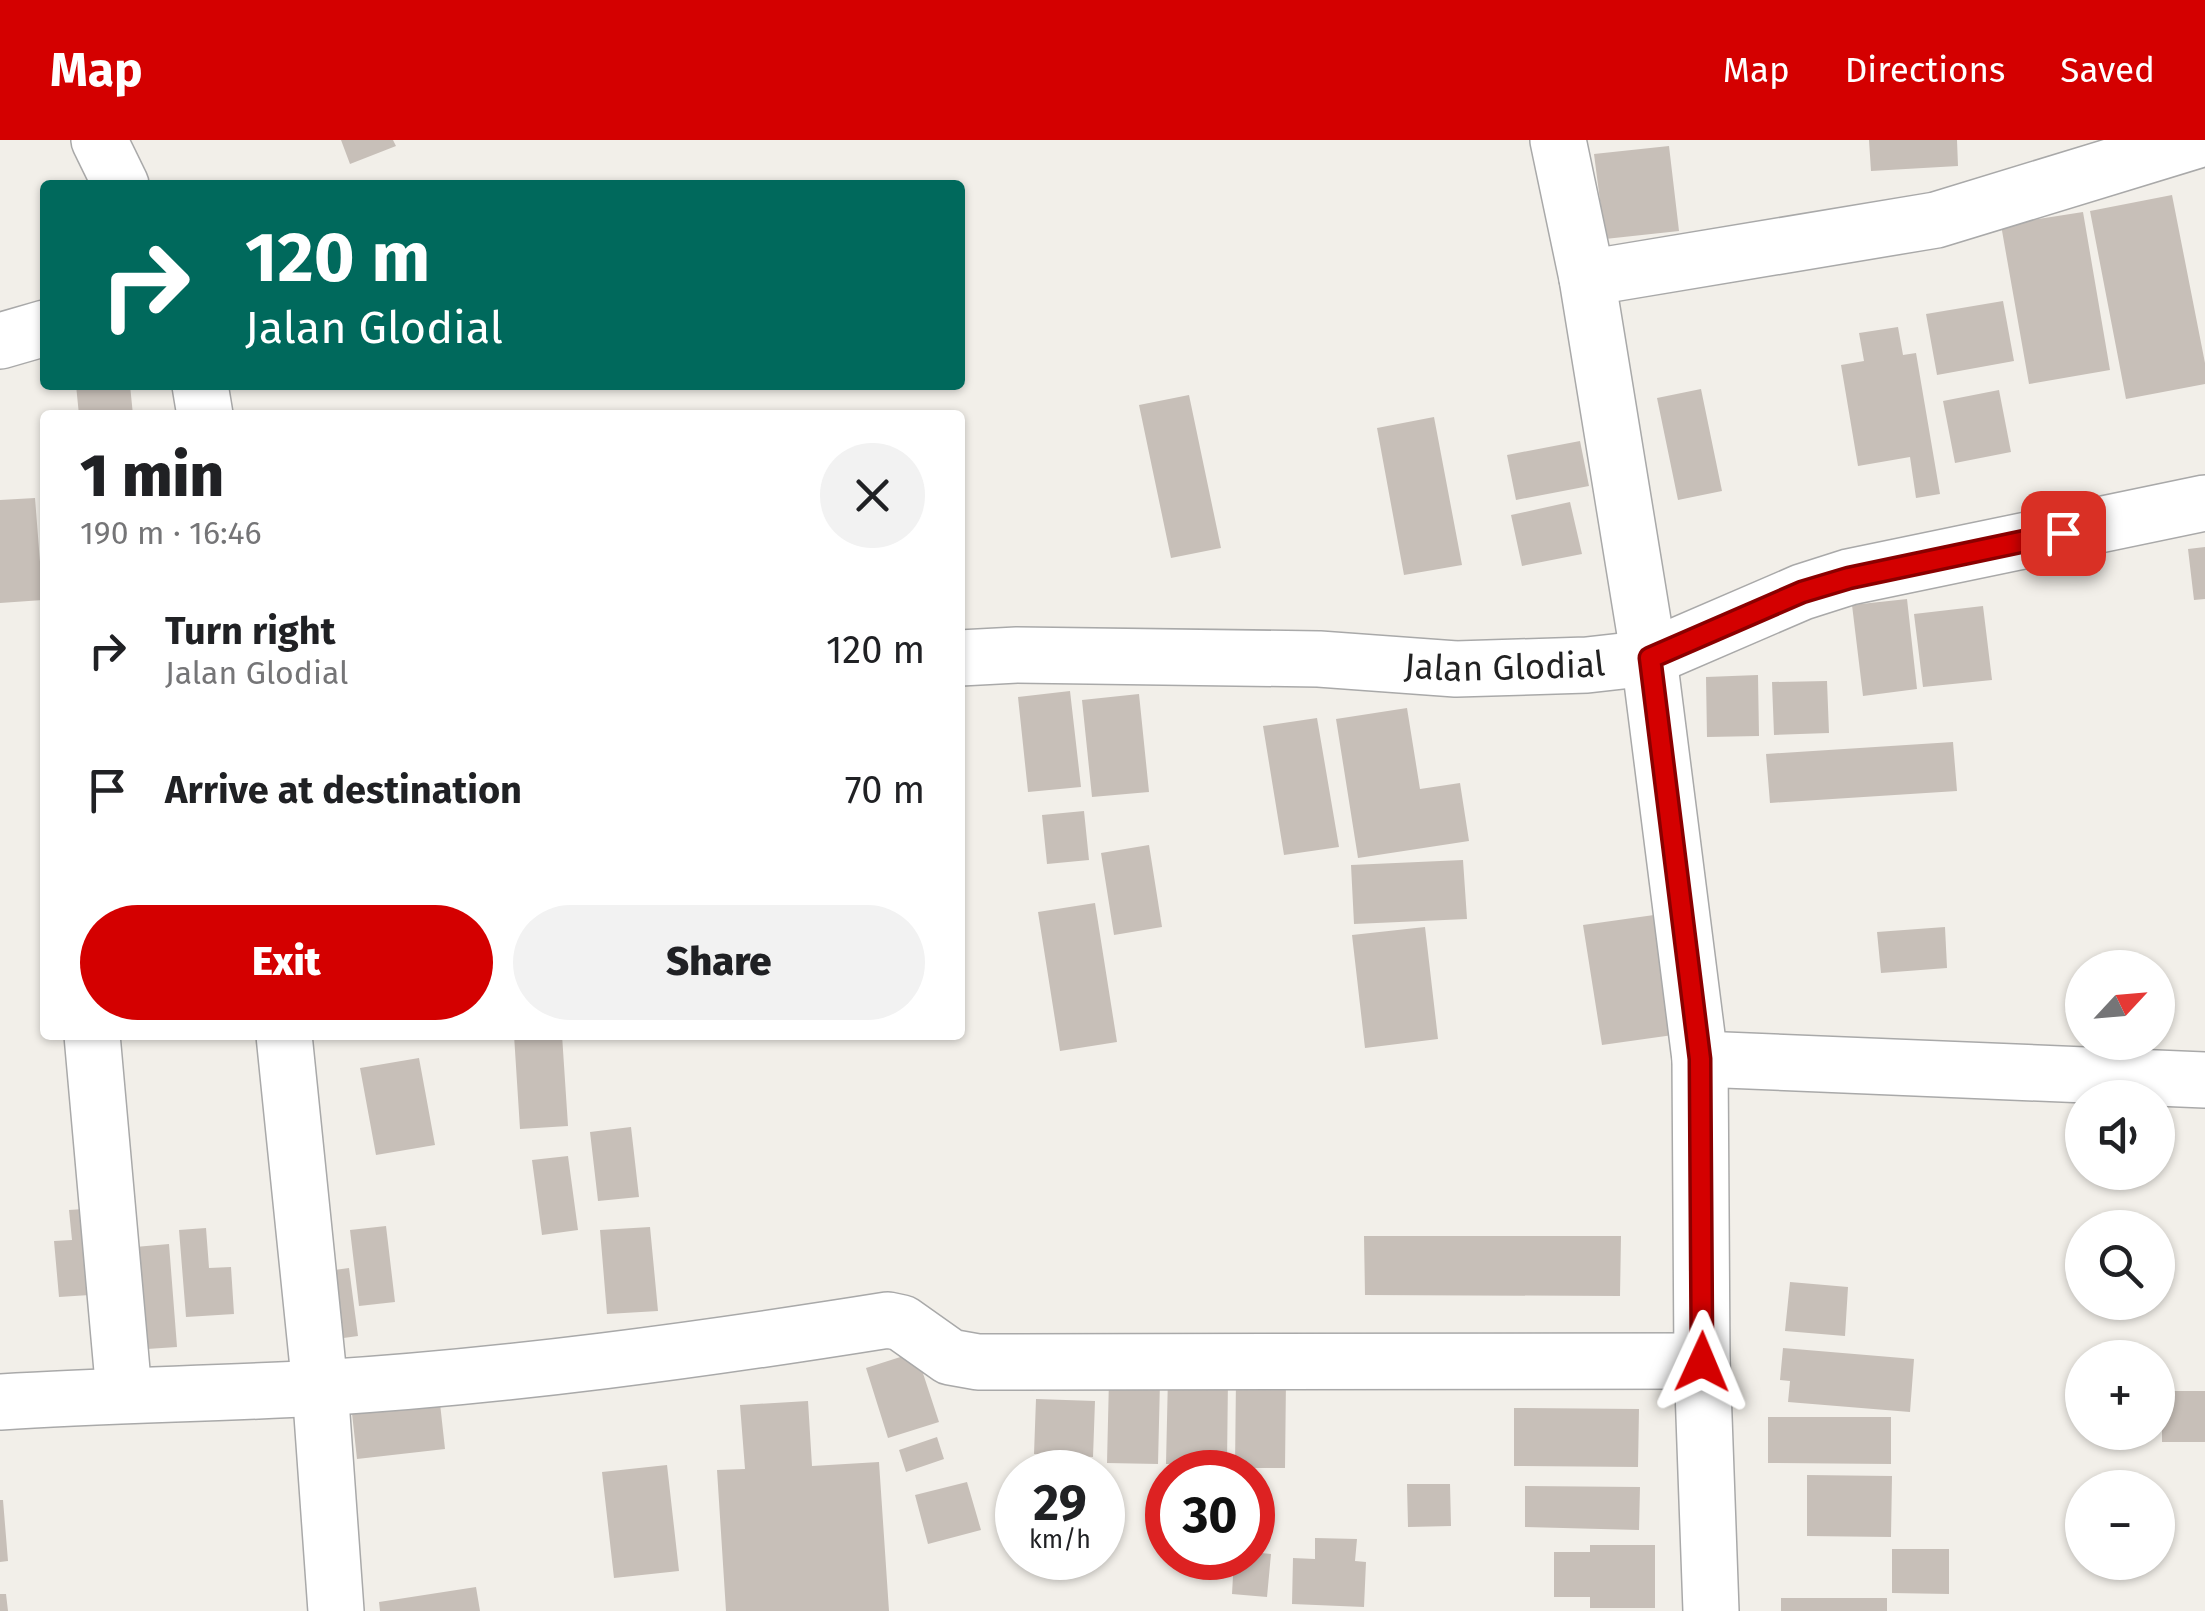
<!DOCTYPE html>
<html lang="en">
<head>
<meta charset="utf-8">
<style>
	body { margin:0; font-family:"Fira Sans",sans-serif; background:#f2f2f2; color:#202124; height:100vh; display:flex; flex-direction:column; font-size:38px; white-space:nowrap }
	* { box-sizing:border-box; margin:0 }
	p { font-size:32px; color:#757577 }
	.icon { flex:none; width:55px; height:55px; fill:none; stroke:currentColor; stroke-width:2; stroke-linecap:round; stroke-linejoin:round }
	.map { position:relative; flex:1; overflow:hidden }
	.details { position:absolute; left:40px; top:270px; width:925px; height:630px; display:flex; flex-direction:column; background:#fff; border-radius:10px; box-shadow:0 2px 8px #0004 }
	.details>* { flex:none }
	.banner { position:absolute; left:40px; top:40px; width:925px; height:210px; border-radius:10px; box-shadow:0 2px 8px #0004; background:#00695c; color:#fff; overflow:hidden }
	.needle { width:65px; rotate:64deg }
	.tools { position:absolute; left:2065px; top:810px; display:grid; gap:20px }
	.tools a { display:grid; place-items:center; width:110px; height:110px; border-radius:50%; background:#fff; box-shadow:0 2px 8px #0004; font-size:50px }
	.speed { position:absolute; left:995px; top:1310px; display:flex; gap:20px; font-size:50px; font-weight:700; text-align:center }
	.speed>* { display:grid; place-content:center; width:130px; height:130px; border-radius:50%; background:#fff; box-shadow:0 2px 8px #0004; line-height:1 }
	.speed small { font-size:25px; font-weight:400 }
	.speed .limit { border:15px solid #d22; background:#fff; color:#111 }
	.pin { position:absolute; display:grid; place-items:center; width:85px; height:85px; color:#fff; margin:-42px; border-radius:20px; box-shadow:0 5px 15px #0006 }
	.me { position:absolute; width:110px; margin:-55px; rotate:1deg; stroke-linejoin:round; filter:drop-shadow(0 0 8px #0008) }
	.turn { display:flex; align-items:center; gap:35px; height:210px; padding:0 40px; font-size:45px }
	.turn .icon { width:130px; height:130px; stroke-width:2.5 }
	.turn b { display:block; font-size:70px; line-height:85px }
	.round { display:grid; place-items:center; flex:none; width:105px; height:105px; border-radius:52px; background:#f2f2f2 }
	.head { display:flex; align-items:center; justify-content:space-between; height:170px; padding:0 40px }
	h1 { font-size:60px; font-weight:800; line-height:75px }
	.primary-button { display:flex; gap:20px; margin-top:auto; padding:20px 40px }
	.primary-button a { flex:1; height:115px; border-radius:60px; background:#d40000; color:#fff; font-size:40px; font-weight:800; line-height:115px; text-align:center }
	.primary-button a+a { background:#f2f2f2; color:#202124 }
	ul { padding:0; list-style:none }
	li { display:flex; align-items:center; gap:30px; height:140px; padding:0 40px }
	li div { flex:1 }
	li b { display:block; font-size:38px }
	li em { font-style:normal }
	header { display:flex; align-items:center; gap:60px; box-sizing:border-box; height:140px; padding:0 50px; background:#d40000; color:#fff }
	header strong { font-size:48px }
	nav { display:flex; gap:55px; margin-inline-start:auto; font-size:35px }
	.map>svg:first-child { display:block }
</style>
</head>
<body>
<header>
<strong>Map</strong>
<nav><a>Map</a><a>Directions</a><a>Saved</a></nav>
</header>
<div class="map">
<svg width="2205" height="1471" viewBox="0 0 2205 1471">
	<rect width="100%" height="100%" fill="#f2efe9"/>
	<path fill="#c7bfb8" d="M 341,0 L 393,0 L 396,6 L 350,24 Z
		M 1869,0 L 1957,0 L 1958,26 L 1871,31 Z
		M 1669,6 L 1679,91 L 1605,99 L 1594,14 Z
		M 2172,55 L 2205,223 L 2205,244 L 2126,259 L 2090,71 Z
		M 2083,72 L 2110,230 L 2029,244 L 2001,85 Z
		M 2003,161 L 2014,221 L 1937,235 L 1926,174 Z
		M 1898,187 L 1903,215 L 1916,213 L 1940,354 L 1916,358 L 1910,317 L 1858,326 L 1841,225 L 1864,221 L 1859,193 Z
		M 76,245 L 130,245 L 133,275 L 79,275 Z
		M 1701,249 L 1722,351 L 1678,360 L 1657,258 Z
		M 1999,250 L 2011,312 L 1955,323 L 1943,261 Z
		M 1189,255 L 1221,408 L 1171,418 L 1139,265 Z
		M 1434,277 L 1462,425 L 1404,435 L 1377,288 Z
		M 1580,301 L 1589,346 L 1516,360 L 1507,315 Z
		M 35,358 L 43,460 L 0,463 L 0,360 Z
		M 1570,362 L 1582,414 L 1522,426 L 1511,375 Z
		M 2205,407 L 2205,459 L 2194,460 L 2188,409 Z
		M 1907,459 L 1917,549 L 1863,556 L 1852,465 Z
		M 1983,466 L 1992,540 L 1923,547 L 1914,474 Z
		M 1758,535 L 1759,596 L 1707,597 L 1706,537 Z
		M 1827,541 L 1829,593 L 1774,595 L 1772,542 Z
		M 1070,551 L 1081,647 L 1028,652 L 1018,557 Z
		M 1139,554 L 1149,652 L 1092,657 L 1082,560 Z
		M 1407,568 L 1420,649 L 1460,643 L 1469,701 L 1358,718 L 1336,579 Z
		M 1317,578 L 1339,707 L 1284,715 L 1263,586 Z
		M 1953,602 L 1957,651 L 1770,663 L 1766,614 Z
		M 1084,671 L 1089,720 L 1047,724 L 1042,675 Z
		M 1149,705 L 1162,787 L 1114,795 L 1101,713 Z
		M 1463,720 L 1467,779 L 1354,784 L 1351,725 Z
		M 1095,763 L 1117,902 L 1060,911 L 1038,772 Z
		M 1654,775 L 1673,895 L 1602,905 L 1583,785 Z
		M 1425,787 L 1438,899 L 1365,908 L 1352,795 Z
		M 1945,787 L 1947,828 L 1881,833 L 1877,792 Z
		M 514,895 L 562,895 L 568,986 L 520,989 Z
		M 419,918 L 435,1005 L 376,1015 L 360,928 Z
		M 631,987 L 639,1057 L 598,1061 L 590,992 Z
		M 568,1016 L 578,1090 L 542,1095 L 532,1020 Z
		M 98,1068 L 105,1154 L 59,1157 L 54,1101 L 72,1100 L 69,1070 Z
		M 386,1086 L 395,1162 L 359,1166 L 350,1090 Z
		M 650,1087 L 658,1171 L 607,1174 L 600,1090 Z
		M 206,1088 L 209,1128 L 231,1127 L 234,1174 L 186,1177 L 179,1090 Z
		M 1364,1096 L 1621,1096 L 1620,1156 L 1365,1155 Z
		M 169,1104 L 177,1207 L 132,1210 L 124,1108 Z
		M 349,1128 L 358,1196 L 329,1200 L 320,1132 Z
		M 1790,1142 L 1848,1147 L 1845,1196 L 1785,1191 Z
		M 1783,1208 L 1914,1219 L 1910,1272 L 1788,1262 L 1790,1241 L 1780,1240 Z
		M 916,1212 L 939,1282 L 888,1298 L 866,1228 Z
		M 1168,1236 L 1228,1237 L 1227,1324 L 1166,1324 Z
		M 1236,1238 L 1286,1239 L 1285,1328 L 1235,1328 Z
		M 1109,1239 L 1160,1241 L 1158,1324 L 1107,1323 Z
		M 438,1245 L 445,1309 L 357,1319 L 350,1255 Z
		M 2162,1251 L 2205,1251 L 2205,1302 L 2162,1302 Z
		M 1036,1259 L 1095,1261 L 1093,1317 L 1034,1314 Z
		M 808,1261 L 812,1326 L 879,1322 L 889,1471 L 726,1471 L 717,1330 L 745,1329 L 740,1265 Z
		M 1514,1268 L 1639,1269 L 1638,1327 L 1514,1326 Z
		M 1768,1277 L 1891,1277 L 1891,1324 L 1768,1323 Z
		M 937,1297 L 944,1319 L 906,1332 L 899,1310 Z
		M 667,1325 L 679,1431 L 614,1438 L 602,1332 Z
		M 1807,1335 L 1892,1336 L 1891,1397 L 1807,1396 Z
		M 967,1342 L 981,1390 L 928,1404 L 915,1355 Z
		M 1407,1344 L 1450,1344 L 1451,1386 L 1408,1387 Z
		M 1525,1346 L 1640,1347 L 1639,1390 L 1525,1387 Z
		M 0,1360 L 3,1360 L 8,1421 L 0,1422 Z
		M 1315,1398 L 1357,1399 L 1355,1421 L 1366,1422 L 1364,1467 L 1292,1464 L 1293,1418 L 1315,1419 Z
		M 1590,1405 L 1655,1405 L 1655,1468 L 1590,1468 L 1590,1457 L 1554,1457 L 1554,1412 L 1590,1412 Z
		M 1892,1409 L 1949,1409 L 1949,1454 L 1892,1453 Z
		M 1252,1412 L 1271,1414 L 1267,1457 L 1232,1454 L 1234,1418 L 1252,1418 Z
		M 476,1447 L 480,1471 L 380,1471 L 379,1462 Z
		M 0,1454 L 6,1454 L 8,1471 L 0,1471 Z
		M 1781,1458 L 1887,1458 L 1887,1471 L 1781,1471 Z"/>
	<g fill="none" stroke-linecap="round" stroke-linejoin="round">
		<g stroke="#a9a9a9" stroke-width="58">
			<g id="minor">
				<path d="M 99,0 L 121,45"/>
				<path d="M 1558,0 L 1587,138 L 1649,518 L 1700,919 L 1702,1221 L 1711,1471"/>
				<path d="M 1587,138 L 1936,80 L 2198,0"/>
				<path d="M 0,201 L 45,188"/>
				<path d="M 200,245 L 205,275"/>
				<path id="s1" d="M 960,518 L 1017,515 L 1319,519 L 1456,529 L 1587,525 L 1649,518 L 1802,452 L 1849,437 L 2205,363"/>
				<path d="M 92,895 L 124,1253"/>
				<path d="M 284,895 L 320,1247 L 336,1471"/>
				<path d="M 1700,919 L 2205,940"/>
				<path d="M 0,1262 C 107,1255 213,1254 320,1248 C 510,1236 700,1210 888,1180 L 902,1183 L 950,1217 L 978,1222 L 1702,1221"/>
			</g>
		</g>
		<use href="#minor" stroke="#fff" stroke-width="55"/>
	</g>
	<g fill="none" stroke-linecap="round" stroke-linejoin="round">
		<g stroke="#8a0000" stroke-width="25">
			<path id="route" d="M 1702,1222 L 1700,919 L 1650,518 L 1802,452 L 1849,438 L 2063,393"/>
		</g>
		<use href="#route" stroke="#d40000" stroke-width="18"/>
	</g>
	<g text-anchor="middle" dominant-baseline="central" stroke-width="10" stroke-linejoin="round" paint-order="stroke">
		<g font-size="35" fill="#222" stroke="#fff">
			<text stroke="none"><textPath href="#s1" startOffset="545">Jalan Glodial</textPath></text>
		</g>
	</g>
</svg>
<div class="tools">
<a><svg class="needle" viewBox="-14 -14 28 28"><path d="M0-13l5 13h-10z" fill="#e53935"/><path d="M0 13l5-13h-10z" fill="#757577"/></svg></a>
<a><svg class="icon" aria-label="sound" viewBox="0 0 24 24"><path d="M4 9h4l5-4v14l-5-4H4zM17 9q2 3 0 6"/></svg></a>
<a><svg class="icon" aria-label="search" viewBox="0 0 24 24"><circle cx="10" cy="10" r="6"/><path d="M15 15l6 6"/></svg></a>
<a>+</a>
<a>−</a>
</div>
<div class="speed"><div>29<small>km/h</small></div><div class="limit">30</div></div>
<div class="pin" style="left:2063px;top:393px;background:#d93025"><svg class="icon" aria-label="arrive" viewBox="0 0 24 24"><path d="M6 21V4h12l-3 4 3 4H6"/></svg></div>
<svg class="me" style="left:1702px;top:1222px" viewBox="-20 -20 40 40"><path d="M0-17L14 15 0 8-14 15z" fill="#d40000" stroke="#fff" stroke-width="4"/></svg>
<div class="banner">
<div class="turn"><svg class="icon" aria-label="right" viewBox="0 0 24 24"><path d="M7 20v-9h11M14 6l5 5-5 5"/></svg><div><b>120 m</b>Jalan Glodial</div></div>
</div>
<section class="details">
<div class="head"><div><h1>1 min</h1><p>190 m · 16:46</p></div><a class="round"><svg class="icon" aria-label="close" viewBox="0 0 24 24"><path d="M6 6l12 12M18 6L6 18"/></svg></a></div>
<ul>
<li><svg class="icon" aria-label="right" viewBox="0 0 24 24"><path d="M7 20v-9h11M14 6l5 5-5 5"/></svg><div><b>Turn right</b><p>Jalan Glodial</p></div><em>120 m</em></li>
<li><svg class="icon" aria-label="arrive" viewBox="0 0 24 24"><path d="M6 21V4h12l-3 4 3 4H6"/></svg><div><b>Arrive at destination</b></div><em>70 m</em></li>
</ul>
<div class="primary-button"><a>Exit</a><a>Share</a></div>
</section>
</div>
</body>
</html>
